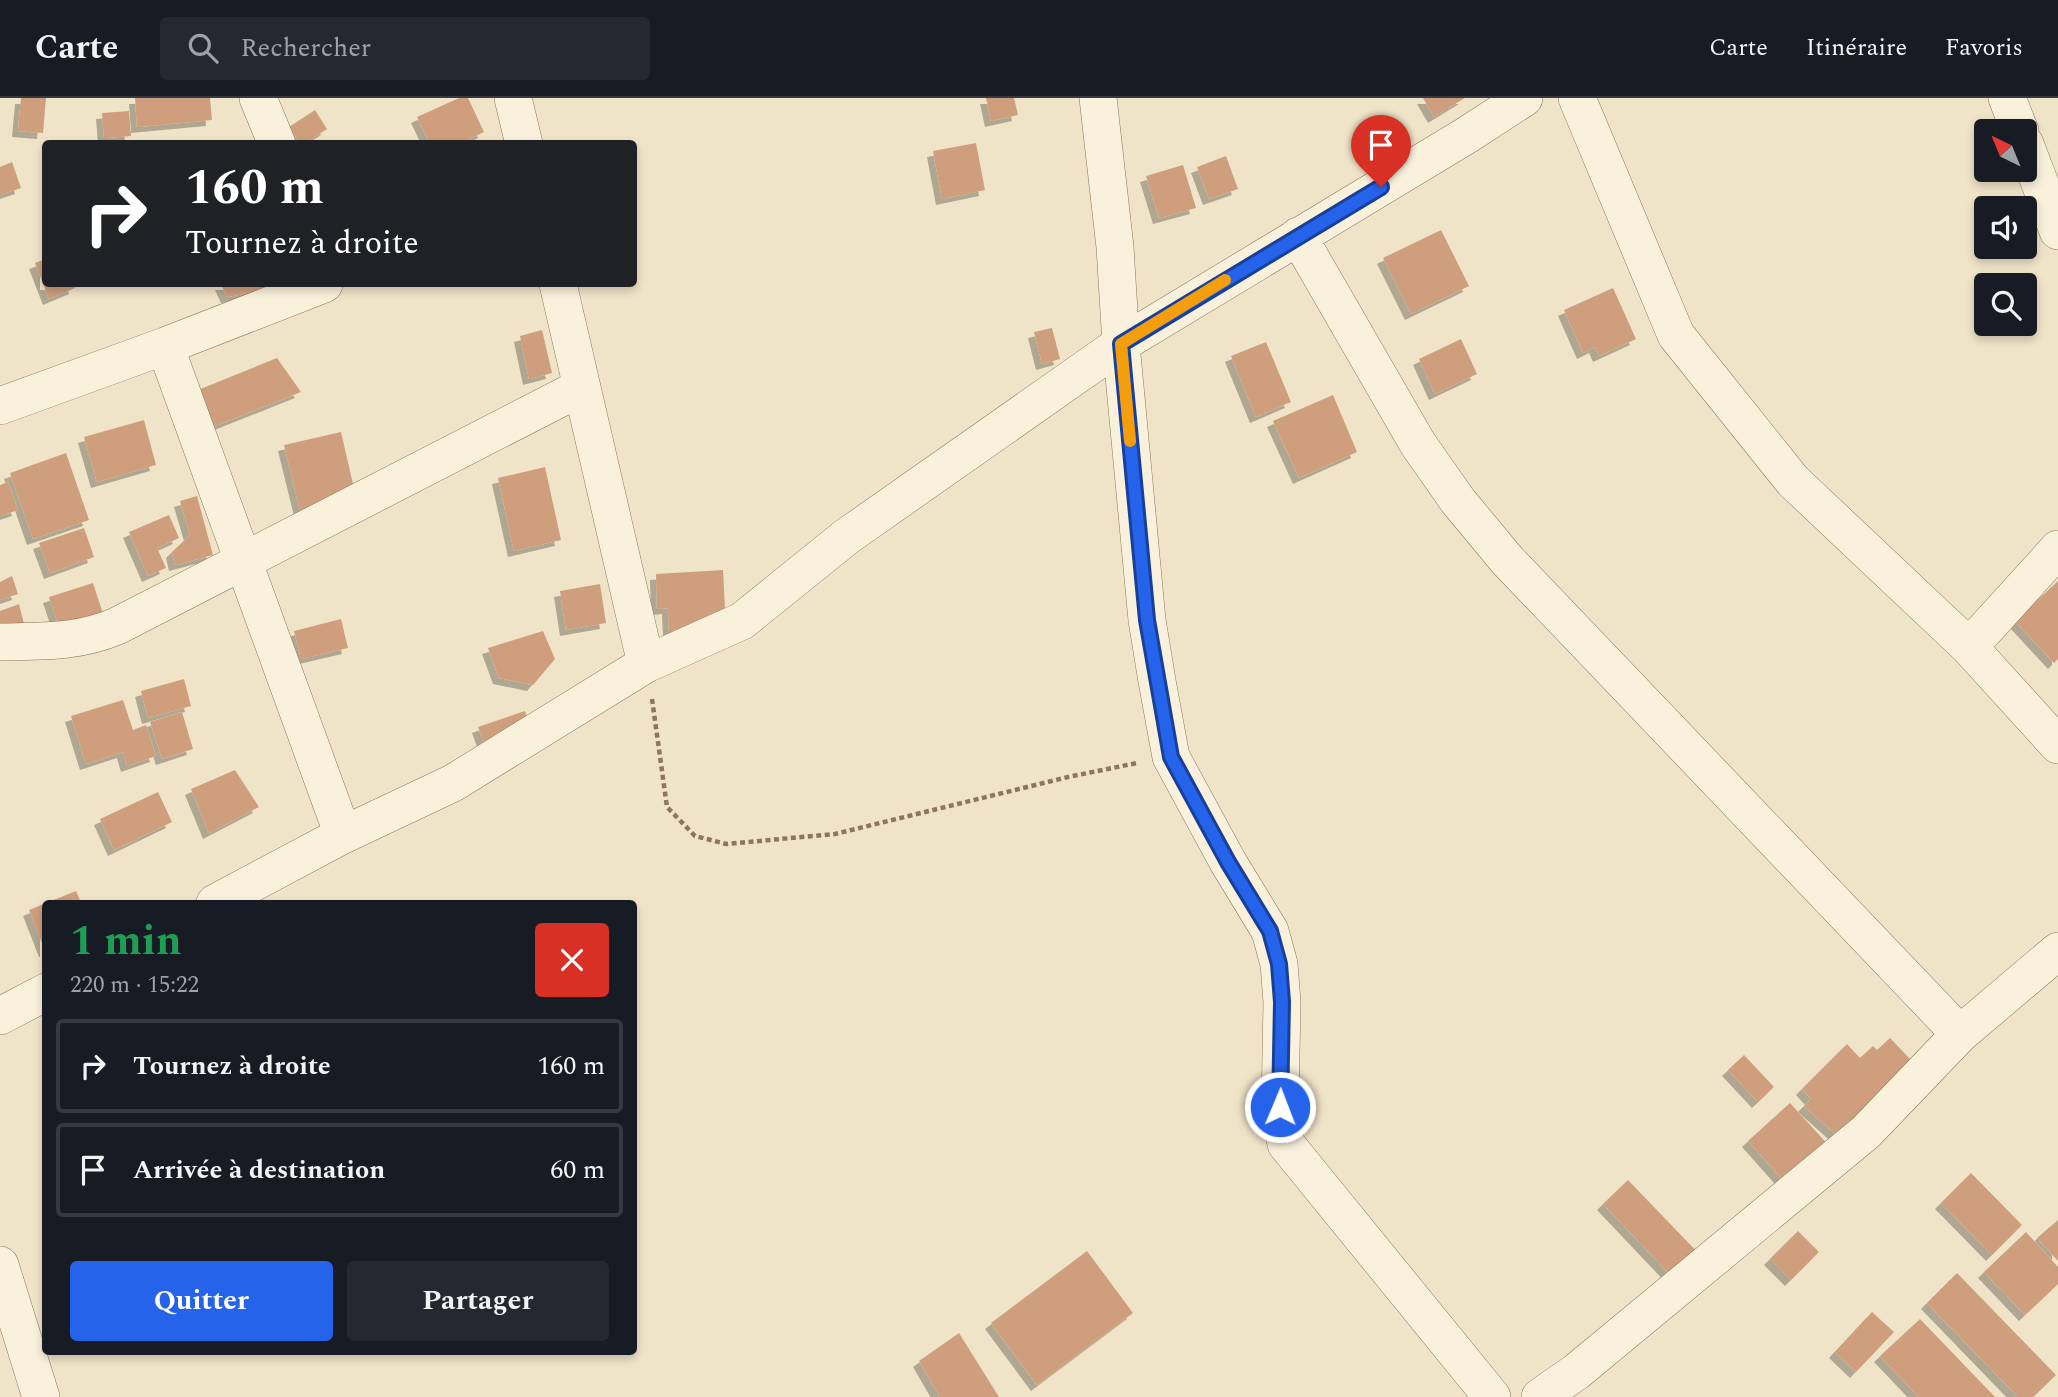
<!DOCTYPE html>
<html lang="fr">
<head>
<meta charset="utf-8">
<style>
	body { margin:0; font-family:Spectral,serif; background:#242831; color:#f1f3f6; height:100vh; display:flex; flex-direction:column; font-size:26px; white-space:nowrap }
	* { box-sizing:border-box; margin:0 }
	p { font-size:23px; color:#9ea1a6 }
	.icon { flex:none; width:38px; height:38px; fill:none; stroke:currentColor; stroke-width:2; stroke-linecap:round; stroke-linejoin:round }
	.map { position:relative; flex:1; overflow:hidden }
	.side { position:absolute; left:42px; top:802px; width:595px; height:455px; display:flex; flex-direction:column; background:#171b24; border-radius:7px; box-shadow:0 4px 10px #0003 }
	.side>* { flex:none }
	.top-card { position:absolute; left:42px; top:42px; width:595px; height:147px; border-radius:7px; box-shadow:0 4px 10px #0003; background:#202124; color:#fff; overflow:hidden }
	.needle { width:46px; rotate:317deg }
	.tools { position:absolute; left:1974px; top:21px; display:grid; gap:14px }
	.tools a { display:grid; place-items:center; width:63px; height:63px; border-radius:7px; background:#171b24; box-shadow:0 4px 10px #0003; font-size:35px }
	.pin { position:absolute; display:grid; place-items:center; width:60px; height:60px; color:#fff; margin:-72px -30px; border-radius:50% 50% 50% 0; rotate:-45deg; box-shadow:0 0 7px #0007 }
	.pin .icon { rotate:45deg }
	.me { position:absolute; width:77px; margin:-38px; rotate:1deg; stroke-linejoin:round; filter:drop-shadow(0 0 5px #0008) }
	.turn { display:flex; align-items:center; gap:24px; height:147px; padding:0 28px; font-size:32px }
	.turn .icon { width:91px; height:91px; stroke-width:2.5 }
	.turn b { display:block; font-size:49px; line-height:60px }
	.round { display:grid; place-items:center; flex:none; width:74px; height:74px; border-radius:7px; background:#242831 }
	.headline { display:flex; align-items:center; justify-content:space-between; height:119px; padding:0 28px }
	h1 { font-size:42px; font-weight:700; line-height:52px; color:#1e9e55 }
	.cta { display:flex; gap:14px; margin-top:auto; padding:14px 28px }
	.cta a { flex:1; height:80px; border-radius:7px; background:#2563eb; color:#fff; font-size:28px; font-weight:700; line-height:80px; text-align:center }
	.cta a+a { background:#242831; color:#f1f3f6 }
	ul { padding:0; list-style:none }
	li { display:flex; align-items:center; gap:21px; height:94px; margin:0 14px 10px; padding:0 14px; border:4px solid #363941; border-radius:7px }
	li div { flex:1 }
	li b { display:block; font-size:26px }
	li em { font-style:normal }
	header { display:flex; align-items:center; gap:42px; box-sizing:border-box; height:98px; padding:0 35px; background:#171b24; border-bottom:2px solid #363941 }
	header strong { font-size:33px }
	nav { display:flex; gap:38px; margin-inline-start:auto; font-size:24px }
	.search { width:490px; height:63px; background:#242831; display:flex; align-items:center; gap:18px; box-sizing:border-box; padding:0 24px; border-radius:7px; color:#9ea1a6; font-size:26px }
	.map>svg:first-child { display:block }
</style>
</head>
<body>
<header>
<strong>Carte</strong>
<div class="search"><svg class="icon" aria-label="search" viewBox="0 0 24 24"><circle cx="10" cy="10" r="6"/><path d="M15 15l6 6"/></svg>Rechercher</div>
<nav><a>Carte</a><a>Itinéraire</a><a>Favoris</a></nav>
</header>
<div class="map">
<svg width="2058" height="1299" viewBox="0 0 2058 1299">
	<defs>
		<filter id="shadow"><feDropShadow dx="-6" dy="6" stdDeviation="0" flood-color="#0004"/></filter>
	</defs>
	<rect width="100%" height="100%" fill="#f0e4c8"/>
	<path fill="#cf9f7d" filter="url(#shadow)" d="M 21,0 L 46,0 L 43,35 L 18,33 Z
		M 135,0 L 210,0 L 212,22 L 137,29 Z
		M 459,0 L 468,0 L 484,34 L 459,46 L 430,46 L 417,19 Z
		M 986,0 L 1014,0 L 1018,17 L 991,23 Z
		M 1423,0 L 1465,0 L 1434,19 Z
		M 315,12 L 327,31 L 304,46 L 300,46 L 289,29 Z
		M 129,13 L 131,38 L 104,40 L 102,15 Z
		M 976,45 L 985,92 L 942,101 L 933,53 Z
		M 1226,58 L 1238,91 L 1209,101 L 1197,69 Z
		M 12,64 L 21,90 L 0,97 L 0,69 Z
		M 1183,67 L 1196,110 L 1159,120 L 1146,78 Z
		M 1441,132 L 1469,188 L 1411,216 L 1383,160 Z
		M 46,161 L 46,186 L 74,186 L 75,190 L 49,201 L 35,165 Z
		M 221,186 L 275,186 L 273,190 L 227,199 Z
		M 1613,190 L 1636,241 L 1599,258 L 1595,249 L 1583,255 L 1564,212 Z
		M 1052,230 L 1060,261 L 1042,266 L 1034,234 Z
		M 542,232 L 552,275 L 529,281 L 520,238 Z
		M 1461,241 L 1477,276 L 1435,296 L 1419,261 Z
		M 1266,244 L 1291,304 L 1256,319 L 1231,258 Z
		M 277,260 L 301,294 L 213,329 L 198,292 Z
		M 1333,297 L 1357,354 L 1299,380 L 1273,323 Z
		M 144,322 L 156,367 L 97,384 L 84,339 Z
		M 341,334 L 356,399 L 300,412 L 284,347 Z
		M 66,355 L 89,422 L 33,441 L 10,375 Z
		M 545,369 L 561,442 L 514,453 L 498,380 Z
		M 8,384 L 18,412 L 0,418 L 0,387 Z
		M 197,398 L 213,457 L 175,467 L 172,454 L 190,437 L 180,403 Z
		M 169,417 L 179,440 L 157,450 L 166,470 L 148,478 L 129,434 Z
		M 84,430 L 94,459 L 50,475 L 39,445 Z
		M 723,472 L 726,531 L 669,533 L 668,510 L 657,511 L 656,476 Z
		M 12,478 L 18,496 L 0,502 L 0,484 Z
		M 2058,483 L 2058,561 L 2054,565 L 2015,523 Z
		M 93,485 L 106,525 L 62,538 L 49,499 Z
		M 600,486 L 606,525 L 566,532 L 560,493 Z
		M 19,506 L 24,526 L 0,531 L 0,513 Z
		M 341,521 L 348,550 L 301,561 L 294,533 Z
		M 543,533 L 555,561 L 533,587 L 499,580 L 488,550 Z
		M 184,581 L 191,608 L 148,620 L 141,593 Z
		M 123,602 L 133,632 L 146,627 L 156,658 L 127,668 L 123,654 L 86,666 L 71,618 Z
		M 525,613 L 533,636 L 486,651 L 478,629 Z
		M 182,614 L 193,651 L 162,661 L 150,624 Z
		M 235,672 L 259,709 L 209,735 L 191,691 Z
		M 158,694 L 172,724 L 114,752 L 100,721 Z
		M 76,793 L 81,805 L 46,805 Z
		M 46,805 L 46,853 L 45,853 L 29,812 Z
		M 1890,940 L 1914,965 L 1842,1042 L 1804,1008 L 1811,1001 L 1802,991 L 1847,946 L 1860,960 L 1873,948 L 1877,952 Z
		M 1744,957 L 1774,989 L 1758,1004 L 1728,972 Z
		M 1790,1005 L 1832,1051 L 1789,1089 L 1748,1043 Z
		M 1971,1075 L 2022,1127 L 1992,1157 L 1941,1105 Z
		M 1628,1082 L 1702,1159 L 1676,1183 L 1603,1106 Z
		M 2058,1122 L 2058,1163 L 2037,1140 Z
		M 1798,1133 L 1819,1154 L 1791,1182 L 1770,1161 Z
		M 2026,1134 L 2058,1169 L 2058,1186 L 2025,1217 L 1984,1174 Z
		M 1087,1153 L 1133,1215 L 1037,1287 L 991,1225 Z
		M 1957,1175 L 2056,1277 L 2033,1299 L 2018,1299 L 1927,1205 Z
		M 1872,1214 L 1894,1234 L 1856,1274 L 1835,1254 Z
		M 1920,1221 L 1995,1299 L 1919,1299 L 1880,1258 Z
		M 959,1235 L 999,1299 L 940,1299 L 919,1263 Z"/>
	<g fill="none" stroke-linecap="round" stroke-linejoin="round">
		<g stroke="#8d765c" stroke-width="38">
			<path id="street" d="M 258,0 L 277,46
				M 513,0 L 524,46
				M 1098,0 L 1115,149 L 1121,246 L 1147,522 L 1157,583 L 1171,659 L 1228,764 L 1270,833 L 1279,866 L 1282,904 L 1280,1009 L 1286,1046 L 1492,1299
				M 1577,0 L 1676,237 L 1793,383 L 1969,549 L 2058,647
				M 2007,0 L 2020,33
				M 2025,46 L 2058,133
				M 1298,138 L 1418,346 L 1458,403 L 1507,462 L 1960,936
				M 558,186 L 646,566
				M 165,248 L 343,737
				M 0,308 L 165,248 L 324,186
				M 0,544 C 43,543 77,545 117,528 L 582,289
				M 1969,549 L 2058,451
				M 215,805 L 343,737 L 453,685 L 646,566 L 742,523 L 846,439 L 1121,246 L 1467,37 L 1524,0
				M 0,918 L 46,894
				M 0,1167 L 41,1299
				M 1540,1299 L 1576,1274 L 1866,1034 L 1960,936 L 2058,853"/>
		</g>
		<path stroke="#8d765c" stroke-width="4.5" stroke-dasharray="5 3.5" stroke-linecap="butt" d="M 652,601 L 667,709 L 695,738 L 726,746 L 835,736 L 1068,679 L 1137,665"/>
		<use href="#street" stroke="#faf1dc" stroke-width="37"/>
	</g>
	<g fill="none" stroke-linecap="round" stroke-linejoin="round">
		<g stroke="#184099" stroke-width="18">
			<path id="route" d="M 1280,1009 L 1282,904 L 1279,866 L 1270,833 L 1228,764 L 1171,659 L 1147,522 L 1121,246 L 1381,89"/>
		</g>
		<use href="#route" stroke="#2563eb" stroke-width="12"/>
		<path stroke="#f59e0b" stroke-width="12" d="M 1130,343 L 1121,246 L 1225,182"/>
	</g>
</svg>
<div class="tools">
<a><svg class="needle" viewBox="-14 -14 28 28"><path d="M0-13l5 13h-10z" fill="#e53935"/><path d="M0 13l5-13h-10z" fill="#9ea1a6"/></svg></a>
<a><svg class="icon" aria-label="sound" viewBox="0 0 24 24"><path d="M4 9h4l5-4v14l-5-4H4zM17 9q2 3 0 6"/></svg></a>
<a><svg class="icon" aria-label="search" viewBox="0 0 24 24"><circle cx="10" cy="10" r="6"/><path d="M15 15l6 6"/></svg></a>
</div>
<div class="pin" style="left:1381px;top:89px;background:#d93025"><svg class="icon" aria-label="arrive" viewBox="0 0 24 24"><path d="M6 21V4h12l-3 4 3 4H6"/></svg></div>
<svg class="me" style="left:1280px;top:1009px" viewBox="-20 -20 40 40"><circle r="17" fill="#2563eb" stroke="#fff" stroke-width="3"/><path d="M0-11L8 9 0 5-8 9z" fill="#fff"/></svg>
<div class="top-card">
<div class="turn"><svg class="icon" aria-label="right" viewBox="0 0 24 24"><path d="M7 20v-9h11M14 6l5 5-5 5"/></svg><div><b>160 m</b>Tournez à droite</div></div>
</div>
<section class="side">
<div class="headline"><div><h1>1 min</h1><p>220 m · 15:22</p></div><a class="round" style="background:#d93025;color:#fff"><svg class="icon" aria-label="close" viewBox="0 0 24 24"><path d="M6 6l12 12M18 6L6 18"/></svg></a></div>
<ul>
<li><svg class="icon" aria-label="right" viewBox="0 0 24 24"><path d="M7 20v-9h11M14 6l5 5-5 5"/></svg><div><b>Tournez à droite</b></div><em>160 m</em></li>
<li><svg class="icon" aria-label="arrive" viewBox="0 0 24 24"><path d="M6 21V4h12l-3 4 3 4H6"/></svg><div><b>Arrivée à destination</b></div><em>60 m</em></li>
</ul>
<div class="cta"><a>Quitter</a><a>Partager</a></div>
</section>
</div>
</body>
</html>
